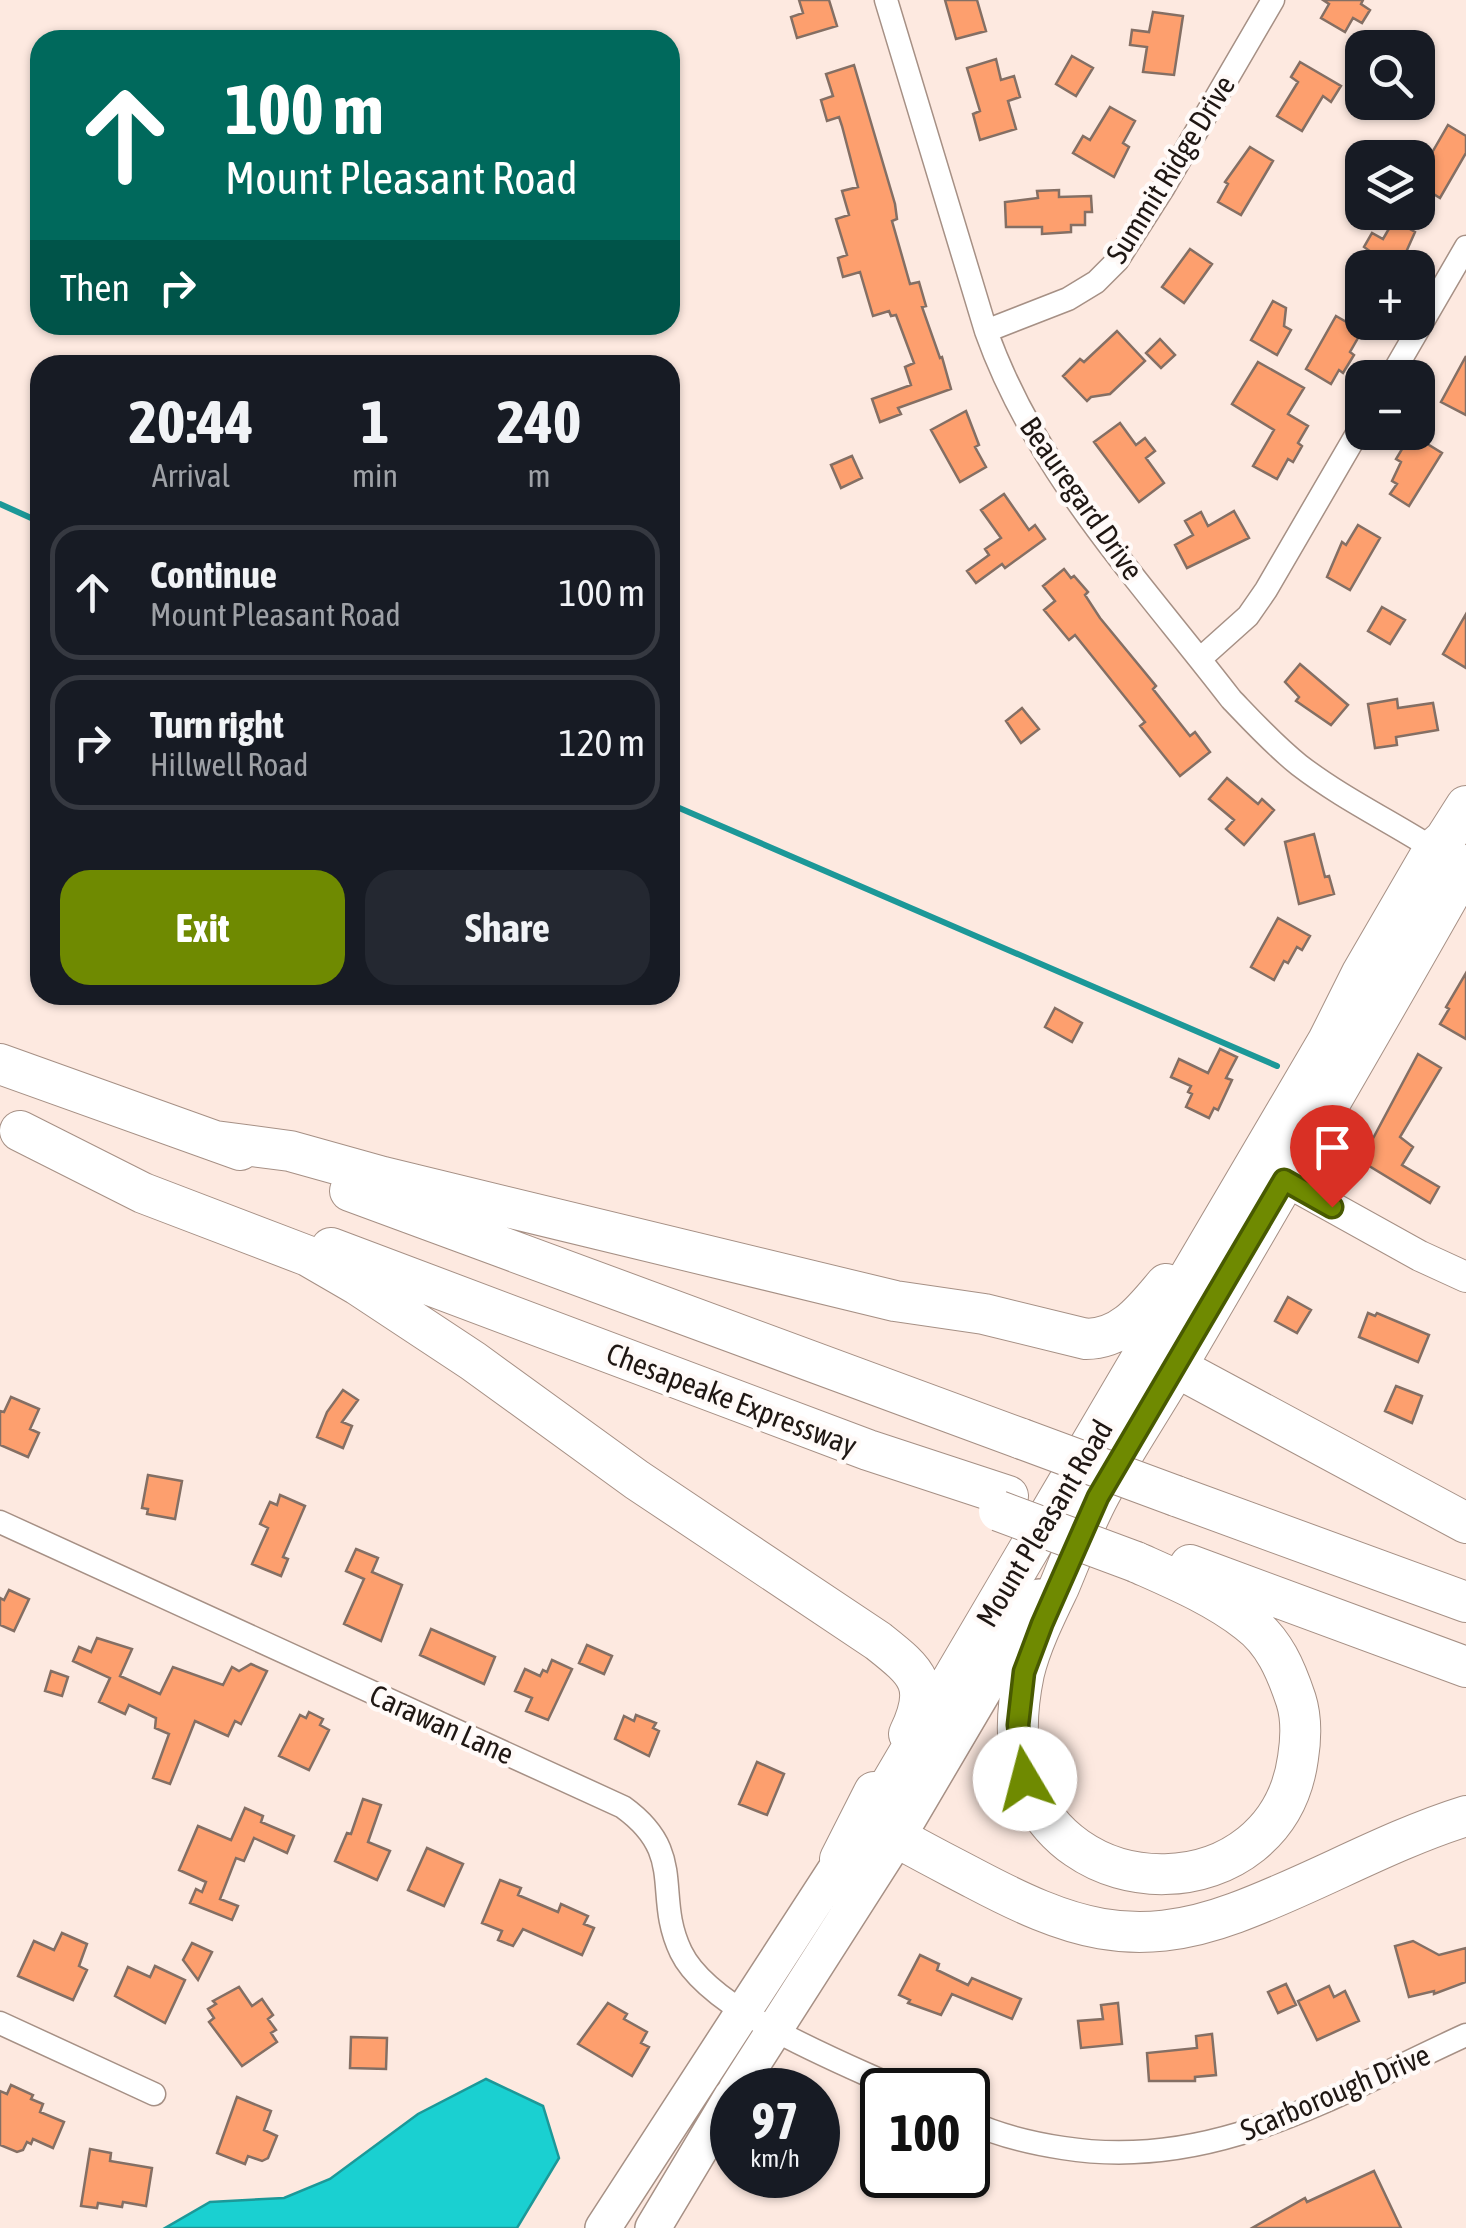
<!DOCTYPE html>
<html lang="en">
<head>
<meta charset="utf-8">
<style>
	body { margin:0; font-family:"Asap Condensed",sans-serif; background:#242831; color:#f1f3f6; height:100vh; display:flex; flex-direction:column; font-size:38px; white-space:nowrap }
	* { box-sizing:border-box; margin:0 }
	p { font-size:32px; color:#9ea1a6 }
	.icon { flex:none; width:55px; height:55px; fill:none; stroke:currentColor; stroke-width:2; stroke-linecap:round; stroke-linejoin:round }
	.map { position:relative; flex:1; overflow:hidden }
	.side { position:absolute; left:30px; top:355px; width:650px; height:650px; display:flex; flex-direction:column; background:#171b24; border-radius:30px; box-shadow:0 2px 8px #0004 }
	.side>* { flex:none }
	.banner { position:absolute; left:30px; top:30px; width:650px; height:305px; border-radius:30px; box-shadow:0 2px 8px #0004; background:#00695c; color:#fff; overflow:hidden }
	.buttons { position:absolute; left:1345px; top:30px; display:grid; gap:20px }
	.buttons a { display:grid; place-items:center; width:90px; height:90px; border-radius:20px; background:#171b24; box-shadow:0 2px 8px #0004; font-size:50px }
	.speed { position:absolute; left:710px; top:2068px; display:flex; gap:20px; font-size:50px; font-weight:700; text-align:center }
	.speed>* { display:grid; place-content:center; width:130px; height:130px; border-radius:50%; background:#171b24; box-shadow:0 2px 8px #0004; line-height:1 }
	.speed small { font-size:25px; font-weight:400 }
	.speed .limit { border:5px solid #111; border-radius:15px; background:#fff; color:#111 }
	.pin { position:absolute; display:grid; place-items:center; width:85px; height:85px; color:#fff; margin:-102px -42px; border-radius:50% 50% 50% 0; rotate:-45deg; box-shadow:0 0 10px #0007 }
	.pin .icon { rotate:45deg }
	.me { position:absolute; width:110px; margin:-55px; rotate:352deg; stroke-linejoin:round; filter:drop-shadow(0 0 8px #0008) }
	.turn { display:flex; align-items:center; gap:35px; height:210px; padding:0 30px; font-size:45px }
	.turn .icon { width:130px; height:130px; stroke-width:2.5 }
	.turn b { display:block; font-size:70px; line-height:85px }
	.then { display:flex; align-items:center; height:95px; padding:0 30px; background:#0003; gap:20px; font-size:38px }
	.eta { display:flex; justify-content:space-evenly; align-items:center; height:170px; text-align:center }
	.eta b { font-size:60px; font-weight:700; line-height:70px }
	.cta { display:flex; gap:20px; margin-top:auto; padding:20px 30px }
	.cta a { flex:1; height:115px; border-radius:30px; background:#6f8a01; color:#fff; font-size:40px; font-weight:700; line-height:115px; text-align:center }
	.cta a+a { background:#242831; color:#f1f3f6 }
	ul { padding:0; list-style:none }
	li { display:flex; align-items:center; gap:30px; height:135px; margin:0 20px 15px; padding:0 10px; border:5px solid #363941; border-radius:30px }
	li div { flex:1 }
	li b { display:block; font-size:38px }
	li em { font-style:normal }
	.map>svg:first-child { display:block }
</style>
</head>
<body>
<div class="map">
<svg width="1466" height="2228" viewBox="0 0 1466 2228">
	<rect width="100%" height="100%" fill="#fde9e0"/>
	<path fill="#1ad0d1" stroke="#1c9898" stroke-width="2.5" d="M 486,2079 L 543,2106 L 559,2158 L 517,2228 L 165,2228 L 210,2202 L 284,2198 L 330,2179 L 418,2114 Z"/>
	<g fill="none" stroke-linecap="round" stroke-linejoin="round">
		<path stroke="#1c9898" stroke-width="6" d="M 0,504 L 40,522
			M 670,804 L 1277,1066"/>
	</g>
	<path fill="#fd9f6e" stroke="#846f64" stroke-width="2.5" d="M 799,0 L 829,0 L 837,26 L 797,38 L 791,17 L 803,13 Z
		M 945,0 L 977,0 L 986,31 L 956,39 Z
		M 1323,0 L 1363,0 L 1361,4 L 1370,10 L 1362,23 L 1353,18 L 1345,32 L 1321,18 L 1329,4 Z
		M 1153,12 L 1183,16 L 1174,75 L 1143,72 L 1147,47 L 1130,45 L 1132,30 L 1149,32 Z
		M 1072,56 L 1093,68 L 1076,96 L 1056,84 Z
		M 996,59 L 1001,80 L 1014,76 L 1020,97 L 1008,101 L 1016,129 L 980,140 L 973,114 L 980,111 L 967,68 Z
		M 1300,62 L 1341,86 L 1331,102 L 1323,96 L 1302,131 L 1277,116 L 1298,82 L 1291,77 Z
		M 854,65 L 895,204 L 897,219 L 892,221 L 910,284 L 919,282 L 926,306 L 922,307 L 940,358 L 942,357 L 951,389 L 898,408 L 901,414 L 880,422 L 872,399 L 911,385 L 905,367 L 914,363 L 896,315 L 891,316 L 889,311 L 873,316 L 860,272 L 843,277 L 838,258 L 847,255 L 836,219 L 849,215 L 842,191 L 858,187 L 842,126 L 839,117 L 827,121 L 821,100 L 833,96 L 826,74 Z
		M 1110,107 L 1135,121 L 1123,143 L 1129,147 L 1114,177 L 1073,153 L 1083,136 L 1090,140 Z
		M 1448,125 L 1466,136 L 1466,153 L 1440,198 L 1424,188 L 1426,185 L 1418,177 Z
		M 1250,147 L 1273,161 L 1241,215 L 1218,202 L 1228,184 L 1225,182 Z
		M 1059,190 L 1059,197 L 1091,196 L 1092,212 L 1085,212 L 1085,225 L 1071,225 L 1071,232 L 1042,234 L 1042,227 L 1006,227 L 1005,202 L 1038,198 L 1037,191 Z
		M 1394,220 L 1415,232 L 1399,268 L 1366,268 L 1374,254 L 1364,247 L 1372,233 L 1383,239 Z
		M 1190,249 L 1212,264 L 1184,303 L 1162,287 Z
		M 1273,301 L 1286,308 L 1284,326 L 1291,330 L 1277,355 L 1251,340 Z
		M 1336,316 L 1362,331 L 1350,352 L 1354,355 L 1343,373 L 1339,370 L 1331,384 L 1306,369 Z
		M 1117,331 L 1145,361 L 1110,394 L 1091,397 L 1087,401 L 1063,376 L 1080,359 L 1084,362 Z
		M 1160,339 L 1175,355 L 1161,368 L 1146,353 Z
		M 1466,356 L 1466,415 L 1441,402 Z
		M 1258,362 L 1304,388 L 1288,414 L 1308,426 L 1298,443 L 1302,446 L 1293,462 L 1288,459 L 1277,479 L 1253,466 L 1274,430 L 1232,404 Z
		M 966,411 L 979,445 L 975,447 L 986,467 L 960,482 L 931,430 Z
		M 1120,423 L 1136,445 L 1145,438 L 1155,451 L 1146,458 L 1164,483 L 1139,502 L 1094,442 Z
		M 1411,434 L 1442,453 L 1409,506 L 1390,494 L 1397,484 L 1392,481 L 1401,462 L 1396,459 Z
		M 852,456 L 862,478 L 841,488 L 831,465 Z
		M 1004,494 L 1029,530 L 1035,525 L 1045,539 L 1005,568 L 1002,564 L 976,583 L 967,571 L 989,555 L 985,549 L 1001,538 L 981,510 Z
		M 1234,511 L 1249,538 L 1187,568 L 1175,545 L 1193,535 L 1185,521 L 1201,512 L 1208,526 Z
		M 1358,525 L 1380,538 L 1350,590 L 1327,577 L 1342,542 L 1346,545 Z
		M 1064,569 L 1071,578 L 1074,576 L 1088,592 L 1085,595 L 1100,618 L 1156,686 L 1153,689 L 1190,736 L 1195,732 L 1210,752 L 1180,776 L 1140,726 L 1145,722 L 1075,635 L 1069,640 L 1044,610 L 1055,601 L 1043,586 Z
		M 1382,607 L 1405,620 L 1390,644 L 1368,631 Z
		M 1466,614 L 1466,668 L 1443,654 Z
		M 1300,664 L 1348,705 L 1331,725 L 1296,701 L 1299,697 L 1285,682 Z
		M 1397,699 L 1398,708 L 1433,703 L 1438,730 L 1396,737 L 1397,745 L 1375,748 L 1368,704 Z
		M 1022,708 L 1039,729 L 1021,743 L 1006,721 Z
		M 1227,778 L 1258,804 L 1262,799 L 1274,810 L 1244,845 L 1226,829 L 1234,820 L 1209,799 Z
		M 1314,834 L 1325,877 L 1329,876 L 1334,894 L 1299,904 L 1285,842 Z
		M 1278,918 L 1310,936 L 1302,950 L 1297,947 L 1288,963 L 1284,961 L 1274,980 L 1251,967 Z
		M 1466,973 L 1466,1039 L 1440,1024 L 1449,1009 L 1446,1007 Z
		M 1055,1008 L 1082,1023 L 1072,1042 L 1045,1027 Z
		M 1220,1049 L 1237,1057 L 1226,1078 L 1232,1080 L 1218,1110 L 1214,1108 L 1209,1118 L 1186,1107 L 1192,1094 L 1188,1092 L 1191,1086 L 1171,1077 L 1179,1059 L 1208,1073 Z
		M 1418,1054 L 1441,1068 L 1400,1137 L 1413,1147 L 1402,1165 L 1439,1187 L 1430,1203 L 1361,1161 Z
		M 1288,1297 L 1311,1310 L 1297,1333 L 1275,1321 Z
		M 1368,1313 L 1375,1316 L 1377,1313 L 1429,1335 L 1418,1362 L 1359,1337 Z
		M 1396,1386 L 1422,1396 L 1412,1423 L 1385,1411 Z
		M 343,1390 L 358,1400 L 342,1422 L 352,1426 L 343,1448 L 317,1437 L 327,1412 Z
		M 11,1397 L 39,1409 L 30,1429 L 39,1433 L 28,1457 L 0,1445 L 0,1411 L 4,1412 Z
		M 148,1475 L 182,1481 L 175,1519 L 147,1514 L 148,1509 L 142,1508 Z
		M 280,1495 L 305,1506 L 283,1557 L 288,1559 L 281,1576 L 252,1564 L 268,1528 L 260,1524 L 270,1502 L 277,1505 Z
		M 356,1549 L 378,1558 L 372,1572 L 402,1585 L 381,1641 L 344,1624 L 364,1579 L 346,1571 Z
		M 9,1590 L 29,1599 L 14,1631 L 0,1625 L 0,1598 L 4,1600 Z
		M 431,1629 L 495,1657 L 484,1684 L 420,1655 Z
		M 97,1638 L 132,1649 L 120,1676 L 160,1694 L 173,1667 L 223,1685 L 232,1667 L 239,1671 L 251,1664 L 267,1671 L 241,1724 L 235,1721 L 228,1736 L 195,1721 L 170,1784 L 153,1778 L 169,1734 L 155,1728 L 156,1718 L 129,1705 L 125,1714 L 99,1702 L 110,1678 L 73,1661 L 79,1647 L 91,1652 Z
		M 587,1645 L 612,1656 L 604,1674 L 579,1663 Z
		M 552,1660 L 572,1669 L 548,1720 L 526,1711 L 532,1698 L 515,1691 L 525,1669 L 540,1676 L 543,1670 L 547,1672 Z
		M 51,1671 L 68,1677 L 62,1696 L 45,1691 Z
		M 309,1712 L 323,1719 L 320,1725 L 329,1730 L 309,1770 L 279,1756 L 300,1715 L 306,1718 Z
		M 636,1715 L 656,1723 L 653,1728 L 659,1731 L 649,1756 L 615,1739 L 624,1716 L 634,1721 Z
		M 757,1762 L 784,1774 L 767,1815 L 739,1804 Z
		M 363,1799 L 381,1805 L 368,1842 L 390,1851 L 377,1880 L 335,1861 L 347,1833 L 351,1834 Z
		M 245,1808 L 263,1816 L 261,1822 L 294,1836 L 287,1853 L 254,1838 L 244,1861 L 236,1858 L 220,1899 L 238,1906 L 232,1920 L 190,1903 L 196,1889 L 202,1892 L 206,1882 L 179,1870 L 198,1826 L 231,1840 Z
		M 427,1848 L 463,1864 L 444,1906 L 408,1890 Z
		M 500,1880 L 521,1888 L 518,1895 L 558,1912 L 561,1904 L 588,1916 L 584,1924 L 594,1928 L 582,1955 L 523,1929 L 513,1946 L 498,1940 L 502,1931 L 482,1923 Z
		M 62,1933 L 87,1944 L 79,1966 L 87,1970 L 73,2000 L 18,1976 L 34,1941 L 54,1950 Z
		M 1413,1941 L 1439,1955 L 1466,1948 L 1466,1982 L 1434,1994 L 1434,1991 L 1409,1997 L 1395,1946 Z
		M 192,1943 L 212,1952 L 198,1980 L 183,1960 Z
		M 920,1955 L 939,1964 L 937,1970 L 968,1985 L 972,1978 L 1021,1999 L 1012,2019 L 952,1994 L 941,2015 L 908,2003 L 910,2000 L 899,1995 Z
		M 155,1966 L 185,1980 L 165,2023 L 115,1996 L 128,1967 L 150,1977 Z
		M 1286,1984 L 1296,2005 L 1278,2013 L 1268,1992 Z
		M 1329,1986 L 1334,1997 L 1345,1991 L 1359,2021 L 1317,2040 L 1298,2001 Z
		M 239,1987 L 252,2006 L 262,1999 L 273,2015 L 268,2019 L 276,2030 L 271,2033 L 277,2042 L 242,2066 L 209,2022 L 214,2018 L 208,2009 L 216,2004 L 213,2001 Z
		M 608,2003 L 627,2014 L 624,2019 L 647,2032 L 641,2043 L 649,2047 L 632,2076 L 578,2044 Z
		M 1118,2003 L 1122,2044 L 1081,2048 L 1078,2021 L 1103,2019 L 1101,2005 Z
		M 1212,2034 L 1216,2075 L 1195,2077 L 1195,2081 L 1149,2081 L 1147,2053 L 1197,2048 L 1196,2036 Z
		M 351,2037 L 387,2038 L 386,2069 L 350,2068 Z
		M 11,2085 L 33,2095 L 31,2099 L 43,2104 L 40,2112 L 64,2122 L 53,2148 L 33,2139 L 31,2144 L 27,2142 L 23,2150 L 17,2152 L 0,2145 L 0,2091 L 7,2094 Z
		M 237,2097 L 271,2111 L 264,2130 L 277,2136 L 268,2158 L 262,2161 L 248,2156 L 245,2164 L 217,2153 Z
		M 90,2149 L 111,2153 L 110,2161 L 152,2168 L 146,2206 L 123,2202 L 122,2207 L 98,2203 L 97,2208 L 81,2206 Z
		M 1374,2171 L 1401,2228 L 1252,2228 L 1305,2198 L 1307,2202 Z"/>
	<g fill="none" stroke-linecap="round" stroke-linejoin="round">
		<g stroke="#a69085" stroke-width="25">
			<path id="street" d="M 886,0 L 986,331 C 1036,472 1141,582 1231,699 C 1253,722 1274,745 1299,765 C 1343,799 1394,823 1440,853
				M 986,331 L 1068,299 L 1096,282 L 1117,261 L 1164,187 L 1273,0
				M 1390,378 L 1466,247
				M 1200,659 L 1248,616 L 1266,590 L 1362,425
				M 0,1522 L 623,1807 C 688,1854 653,1894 681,1952 C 710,2012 842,2062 901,2090
				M 0,2023 L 154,2094
				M 968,2121 C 997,2135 1030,2143 1063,2148 C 1214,2172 1334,2095 1466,2035"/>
		</g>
		<g stroke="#a69085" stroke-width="32">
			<path id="secondary" d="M 1267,1171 L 1420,1256 L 1466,1277"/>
		</g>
		<g stroke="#a69085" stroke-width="38">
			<path id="primary" d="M 736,2090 L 897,1838 L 1039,1597
				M 603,2228 L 856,1838
				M 653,2228 L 732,2096"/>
		</g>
		<g stroke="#a69085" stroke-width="42">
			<path id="highway" d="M 1466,806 L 1445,839 L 1434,849 L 1362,973 L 1328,1041 L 869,1821 C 903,1842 939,1860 975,1879 C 1068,1928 1132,1951 1235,1913 C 1314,1884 1386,1841 1466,1816
				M 0,1064 L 240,1150
				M 20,1131 L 143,1193 L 308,1256 L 358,1285 L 473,1361 L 637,1480 L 878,1641 C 917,1672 933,1684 909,1734
				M 215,1141 L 290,1151 L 383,1177 L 895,1301 L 984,1314 L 1086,1339 C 1123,1339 1144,1310 1166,1284
				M 350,1191 L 1022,1439
				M 331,1248 L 868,1450 L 1008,1496
				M 1150,1365 L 1176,1367 L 1466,1523
				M 1176,1496 L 1466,1602
				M 1136,1562 C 1174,1579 1215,1596 1248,1622 C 1274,1641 1286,1670 1296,1700 C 1302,1719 1301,1739 1298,1758 C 1277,1910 1057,1913 1022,1766 C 1015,1737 1018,1702 1024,1673 C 1031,1644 1046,1614 1059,1587 C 1072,1556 1084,1524 1100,1494 C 1124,1450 1153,1407 1178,1364 C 1275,1198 1372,1032 1466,865
				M 1190,1565 L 1466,1667
				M 840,1859 L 874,1792"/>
		</g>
		<use href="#street" stroke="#fff" stroke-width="22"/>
		<use href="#secondary" stroke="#fff" stroke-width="30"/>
		<use href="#primary" stroke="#fff" stroke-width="35"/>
		<use href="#highway" stroke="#fff" stroke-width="40"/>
		<g stroke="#a69085" stroke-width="42" stroke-linecap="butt">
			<path id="highway-bridge" d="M 1022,1439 L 1176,1496
				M 999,1511 L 1136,1562"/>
		</g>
		<use href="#highway-bridge" stroke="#fff" stroke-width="40"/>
	</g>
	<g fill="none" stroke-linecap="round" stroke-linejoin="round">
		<g stroke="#485a01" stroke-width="25">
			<path id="route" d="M 1025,1779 L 1018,1725 L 1024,1672 L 1042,1624 L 1098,1497 L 1284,1180 L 1332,1207"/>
		</g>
		<use href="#route" stroke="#6f8a01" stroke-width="18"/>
	</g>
	<g text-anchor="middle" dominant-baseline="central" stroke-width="9" stroke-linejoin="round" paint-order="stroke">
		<g font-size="30" fill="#1f1713" stroke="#fffaf8">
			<text transform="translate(1170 169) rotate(-58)">Summit Ridge Drive</text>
			<text transform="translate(1082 498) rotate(55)">Beauregard Drive</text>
			<text transform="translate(732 1399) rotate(21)">Chesapeake Expressway</text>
			<text transform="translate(1044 1523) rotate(-59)">Mount Pleasant Road</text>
			<text transform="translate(442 1724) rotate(24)">Carawan Lane</text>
			<text transform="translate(1335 2092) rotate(-23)">Scarborough Drive</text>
		</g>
	</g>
</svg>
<div class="buttons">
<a><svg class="icon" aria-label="search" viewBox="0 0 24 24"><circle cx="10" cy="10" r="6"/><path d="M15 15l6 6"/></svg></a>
<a><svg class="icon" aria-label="layers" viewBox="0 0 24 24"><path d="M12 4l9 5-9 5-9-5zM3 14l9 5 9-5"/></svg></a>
<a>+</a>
<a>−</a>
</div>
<div class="speed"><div>97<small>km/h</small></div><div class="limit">100</div></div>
<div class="pin" style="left:1332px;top:1207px;background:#d93025"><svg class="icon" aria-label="arrive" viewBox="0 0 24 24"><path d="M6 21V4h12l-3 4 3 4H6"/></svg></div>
<svg class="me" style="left:1025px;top:1779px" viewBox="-20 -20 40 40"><circle r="19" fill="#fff"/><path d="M0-13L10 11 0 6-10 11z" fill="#6f8a01"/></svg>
<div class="banner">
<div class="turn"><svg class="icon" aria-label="ahead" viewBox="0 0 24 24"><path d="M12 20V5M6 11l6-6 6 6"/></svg><div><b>100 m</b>Mount Pleasant Road</div></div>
<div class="then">Then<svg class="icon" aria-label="right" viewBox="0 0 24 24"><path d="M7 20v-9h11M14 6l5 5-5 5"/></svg></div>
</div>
<section class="side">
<div class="eta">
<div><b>20:44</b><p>Arrival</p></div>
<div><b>1</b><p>min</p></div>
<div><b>240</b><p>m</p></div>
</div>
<ul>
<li><svg class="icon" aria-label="ahead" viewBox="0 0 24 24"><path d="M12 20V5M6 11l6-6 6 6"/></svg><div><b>Continue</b><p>Mount Pleasant Road</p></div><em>100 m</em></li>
<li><svg class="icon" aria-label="right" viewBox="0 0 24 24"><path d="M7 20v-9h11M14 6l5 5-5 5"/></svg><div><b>Turn right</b><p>Hillwell Road</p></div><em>120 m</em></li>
</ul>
<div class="cta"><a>Exit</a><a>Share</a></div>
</section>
</div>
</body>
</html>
